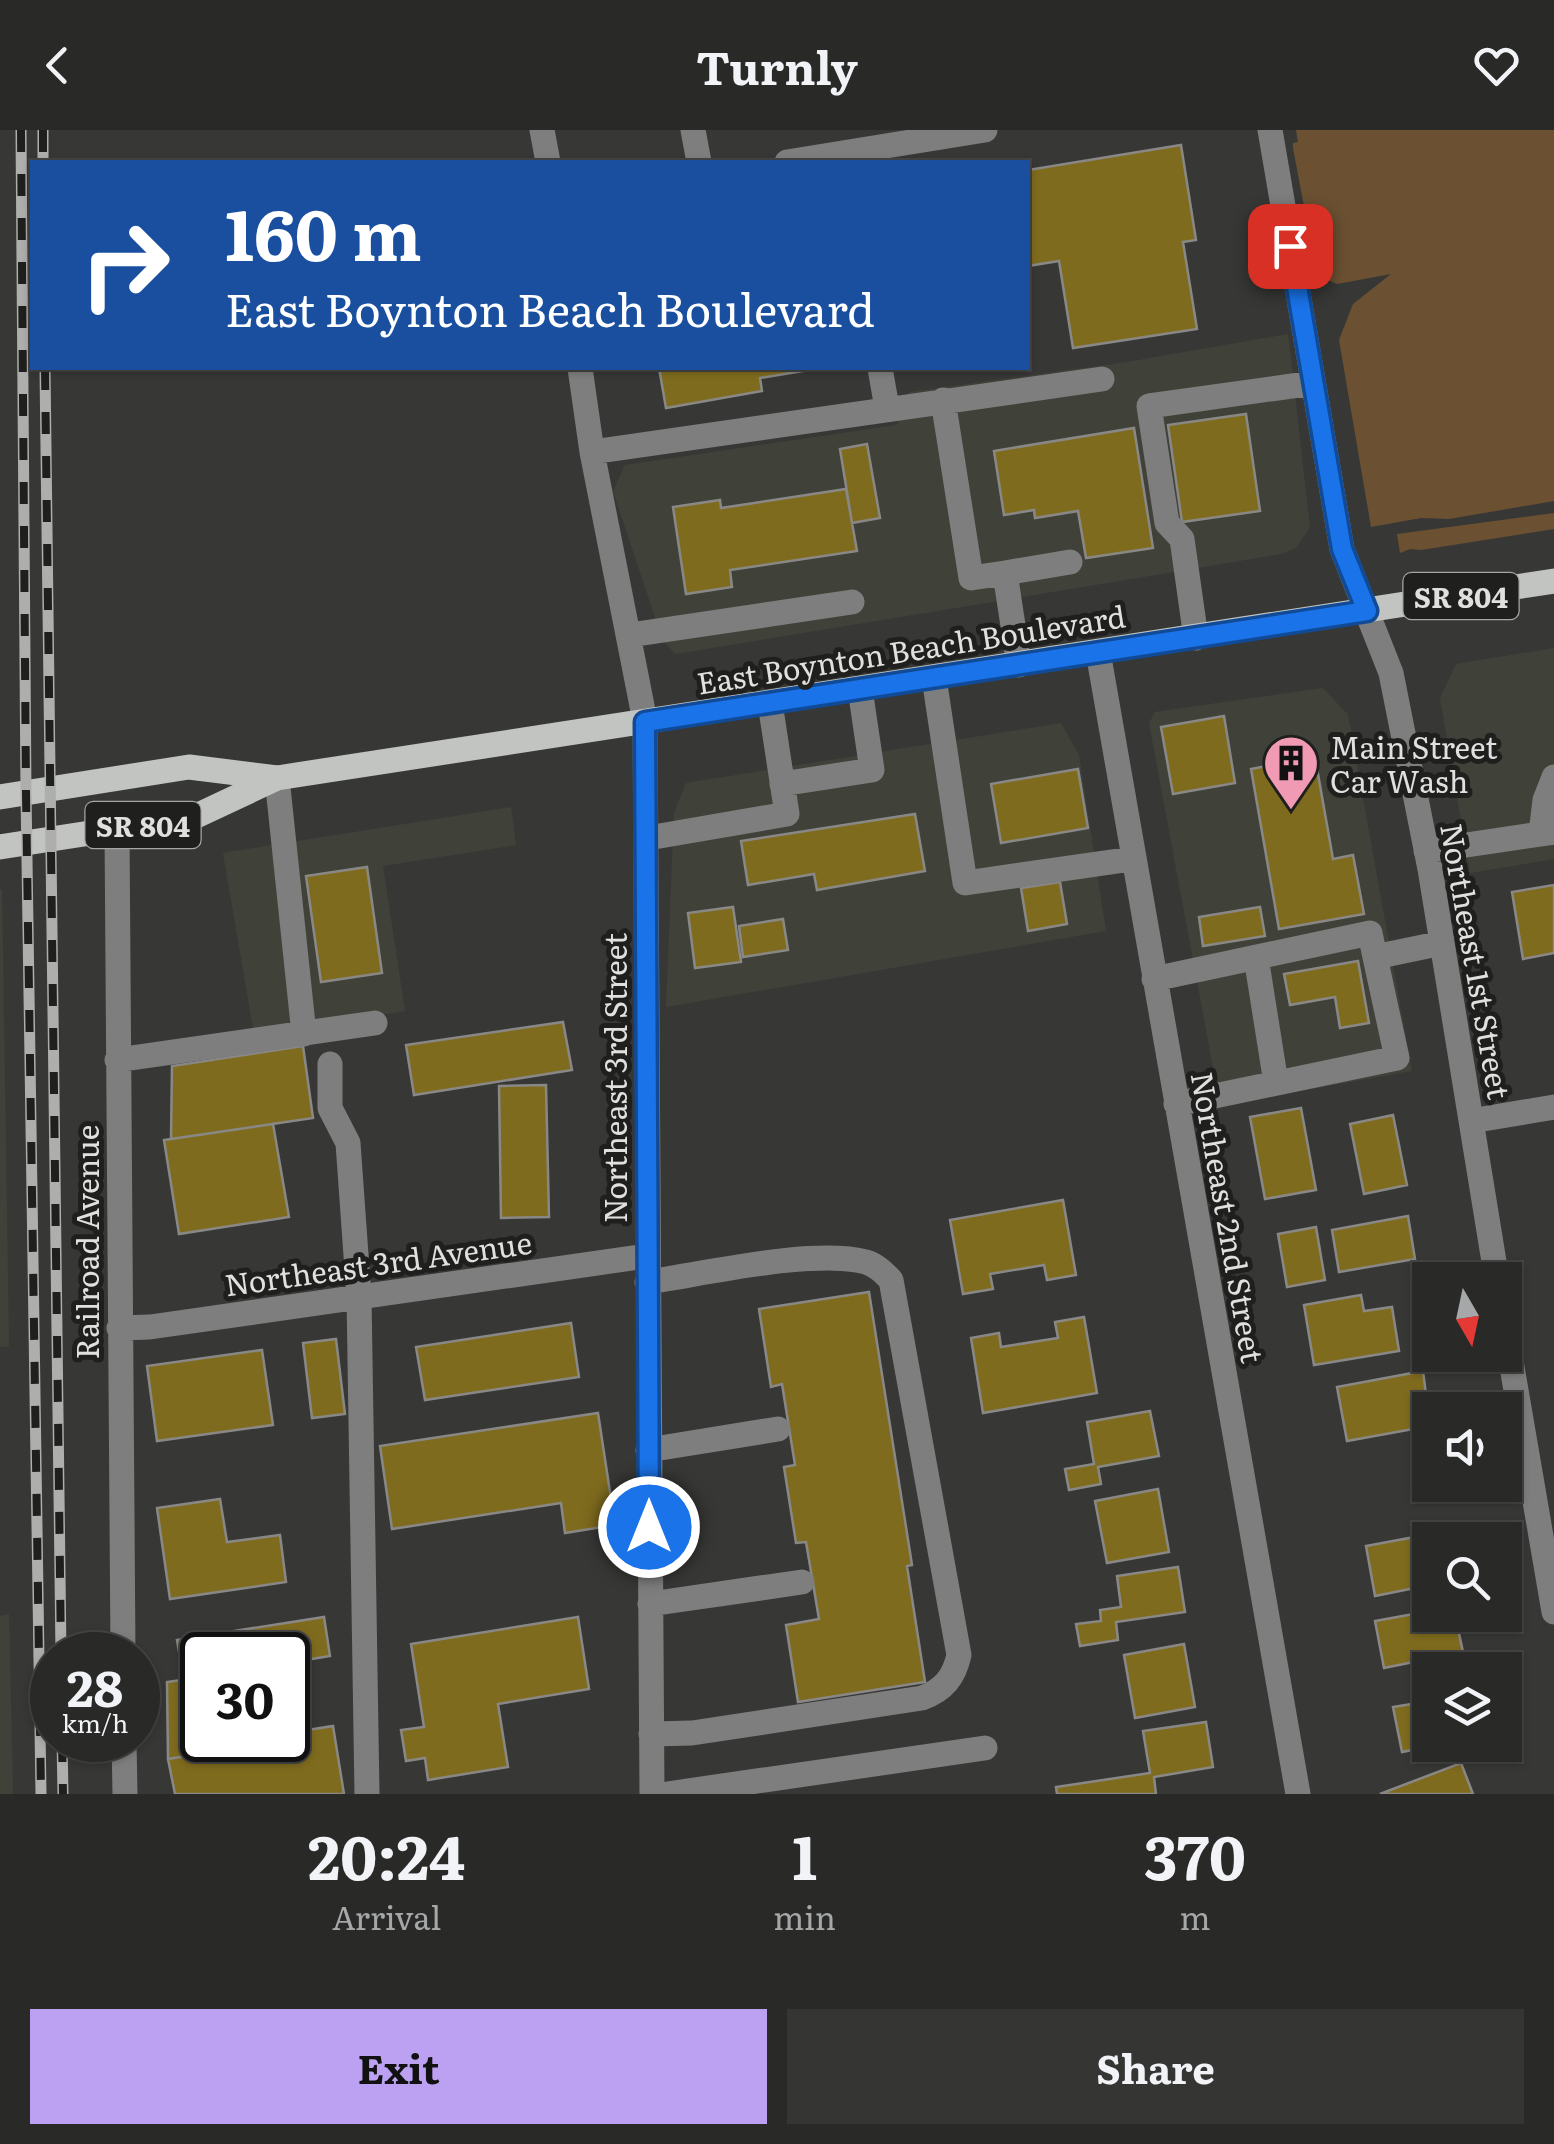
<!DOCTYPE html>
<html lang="en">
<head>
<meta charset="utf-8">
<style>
	body { margin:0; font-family:Literata,serif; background:#353634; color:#f1f3f6; height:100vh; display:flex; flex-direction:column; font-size:38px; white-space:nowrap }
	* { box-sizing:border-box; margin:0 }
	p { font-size:32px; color:#a5a7a8 }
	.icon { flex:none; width:55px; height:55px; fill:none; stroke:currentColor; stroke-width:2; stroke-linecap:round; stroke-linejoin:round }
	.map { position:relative; height:1664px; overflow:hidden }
	.drawer { display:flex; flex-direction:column; background:#292a28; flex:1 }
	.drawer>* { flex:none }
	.hud { position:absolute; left:30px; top:30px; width:1000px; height:210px; border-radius:0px; box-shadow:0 2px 8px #0004,0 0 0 2px #454645; background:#1a4fa0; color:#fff; overflow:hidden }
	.needle { width:65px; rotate:171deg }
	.fabs { position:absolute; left:1412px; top:1132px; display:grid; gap:20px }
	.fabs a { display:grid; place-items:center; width:110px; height:110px; border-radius:0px; background:#292a28; box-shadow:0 2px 8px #0004,0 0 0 2px #454645; font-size:50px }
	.speed { position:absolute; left:30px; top:1502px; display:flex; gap:20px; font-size:50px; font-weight:700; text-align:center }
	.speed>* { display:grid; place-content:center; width:130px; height:130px; border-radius:50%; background:#292a28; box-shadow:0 2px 8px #0004,0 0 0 2px #454645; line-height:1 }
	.speed small { font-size:25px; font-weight:400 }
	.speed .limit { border:5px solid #111; border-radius:15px; background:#fff; color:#111 }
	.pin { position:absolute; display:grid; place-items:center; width:85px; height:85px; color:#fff; margin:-42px; border-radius:20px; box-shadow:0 5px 15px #0006 }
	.me { position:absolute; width:110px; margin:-55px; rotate:0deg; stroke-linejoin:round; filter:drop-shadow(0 0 8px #0008) }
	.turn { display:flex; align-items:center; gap:35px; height:210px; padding:0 30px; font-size:45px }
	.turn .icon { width:130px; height:130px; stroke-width:2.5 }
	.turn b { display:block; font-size:70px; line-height:85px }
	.eta { display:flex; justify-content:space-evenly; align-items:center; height:170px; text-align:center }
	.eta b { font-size:60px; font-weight:700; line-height:70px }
	.action { display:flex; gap:20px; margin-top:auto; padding:20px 30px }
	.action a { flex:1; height:115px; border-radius:0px; background:#bca0f2; color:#111; font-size:40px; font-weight:700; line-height:115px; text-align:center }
	.action a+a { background:#353634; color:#f1f3f6 }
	header { display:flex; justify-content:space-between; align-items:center; height:130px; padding:0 30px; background:#292a28; font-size:45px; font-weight:700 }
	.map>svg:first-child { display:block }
</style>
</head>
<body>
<header><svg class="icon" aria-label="back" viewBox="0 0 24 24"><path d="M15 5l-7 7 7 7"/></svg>Turnly<svg class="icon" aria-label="heart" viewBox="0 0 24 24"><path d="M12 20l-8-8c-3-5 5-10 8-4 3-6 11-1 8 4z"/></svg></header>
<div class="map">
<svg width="1554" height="1664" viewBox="0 0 1554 1664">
	<rect width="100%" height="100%" fill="#373836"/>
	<path fill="#404239" d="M 1288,204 L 1310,397 L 1296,418 L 1281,424 L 1162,444 L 675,524 L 663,511 L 613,361 L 625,335 L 897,295 L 909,262 L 1127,232 Z
		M 1554,518 L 1554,729 L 1470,743 L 1440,568 L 1456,534 Z
		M 1323,558 L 1348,585 L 1412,941 L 1220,975 L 1149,593 L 1155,582 Z
		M 1061,593 L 1079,625 L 1106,801 L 666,877 L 674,683 L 686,653 Z
		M 511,677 L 516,715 L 383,736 L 405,881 L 254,904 L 223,723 Z
		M 2,759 L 9,1216 L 0,1217 L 0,760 Z
		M 9,1484 L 13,1664 L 0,1664 L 0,1486 Z"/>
	<path fill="#6b5132" d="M 1296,0 L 1554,0 L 1554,371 L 1449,389 L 1421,388 L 1371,397 L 1339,210 L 1353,174 L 1391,144 L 1337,154 L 1317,145 L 1293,18 L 1293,13 L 1298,12 Z
		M 1554,383 L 1554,399 L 1421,420 L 1410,419 L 1400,423 L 1397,404 Z"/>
	<path fill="#7f6b1e" stroke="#898886" stroke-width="2.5" d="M 1181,15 L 1196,110 L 1183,112 L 1197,199 L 1073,218 L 1059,131 L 1028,136 L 1028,40 Z
		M 659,238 L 821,238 L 760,248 L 762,261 L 666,278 Z
		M 1246,284 L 1260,381 L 1182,392 L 1168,295 Z
		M 1134,298 L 1153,418 L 1086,428 L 1078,381 L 1035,388 L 1034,380 L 1004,385 L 994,321 Z
		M 867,314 L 880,388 L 852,393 L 840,319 Z
		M 846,359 L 857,421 L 730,440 L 732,457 L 686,464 L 673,377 L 720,370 L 721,378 Z
		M 1224,586 L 1235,653 L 1173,664 L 1161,597 Z
		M 1315,627 L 1333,729 L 1353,725 L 1364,784 L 1279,799 L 1251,639 Z
		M 1078,639 L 1088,698 L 1001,713 L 991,654 Z
		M 915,684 L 925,741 L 817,760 L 814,744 L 748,755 L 741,711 Z
		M 367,737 L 382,843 L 321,852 L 306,746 Z
		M 1060,752 L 1067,794 L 1028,801 L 1021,758 Z
		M 1554,755 L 1554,823 L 1523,829 L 1512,762 Z
		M 733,777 L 741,832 L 695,838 L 688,783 Z
		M 1260,777 L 1265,806 L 1203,816 L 1199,787 Z
		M 783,789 L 788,820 L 743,827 L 739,796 Z
		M 1358,831 L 1369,893 L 1340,898 L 1335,867 L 1290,875 L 1284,844 Z
		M 563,892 L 572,940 L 414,965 L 406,915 Z
		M 303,916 L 313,988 L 171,1009 L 172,936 Z
		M 546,955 L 549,1087 L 501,1088 L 499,956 Z
		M 1301,978 L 1316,1060 L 1265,1069 L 1250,987 Z
		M 1393,985 L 1407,1055 L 1364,1064 L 1350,994 Z
		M 273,994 L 289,1087 L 179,1104 L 164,1010 Z
		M 1063,1070 L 1076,1145 L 1047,1150 L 1044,1135 L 990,1144 L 993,1159 L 963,1164 L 950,1090 Z
		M 1408,1086 L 1415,1129 L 1339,1142 L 1332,1100 Z
		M 1316,1097 L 1325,1150 L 1287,1157 L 1278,1104 Z
		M 869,1162 L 912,1435 L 907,1436 L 925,1552 L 798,1572 L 786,1495 L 819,1489 L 806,1412 L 796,1413 L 784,1337 L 795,1335 L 782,1254 L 771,1257 L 759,1179 Z
		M 1361,1165 L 1364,1181 L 1392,1177 L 1399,1221 L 1314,1235 L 1304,1175 Z
		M 1084,1187 L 1097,1263 L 983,1283 L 971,1208 L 999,1203 L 1001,1217 L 1058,1208 L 1055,1192 Z
		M 571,1193 L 579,1247 L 425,1270 L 416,1217 Z
		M 336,1209 L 345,1284 L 312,1288 L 303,1213 Z
		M 262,1220 L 273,1295 L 157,1311 L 147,1236 Z
		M 1423,1241 L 1430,1296 L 1347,1311 L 1337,1257 Z
		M 1150,1281 L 1159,1326 L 1098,1337 L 1101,1354 L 1069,1360 L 1065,1339 L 1094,1334 L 1087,1292 Z
		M 598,1283 L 615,1395 L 565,1403 L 561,1373 L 392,1399 L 380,1316 Z
		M 1158,1359 L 1169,1422 L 1107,1433 L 1095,1371 Z
		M 220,1369 L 227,1412 L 280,1405 L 286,1452 L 170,1469 L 157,1378 Z
		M 1452,1400 L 1454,1410 L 1430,1410 L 1430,1455 L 1375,1466 L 1366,1416 Z
		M 1178,1437 L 1185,1482 L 1116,1492 L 1118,1510 L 1080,1516 L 1076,1494 L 1101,1491 L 1100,1480 L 1121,1477 L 1117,1446 Z
		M 1430,1481 L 1430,1485 L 1455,1485 L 1463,1522 L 1384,1538 L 1375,1491 Z
		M 324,1487 L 330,1526 L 288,1533 L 288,1525 L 202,1525 L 202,1547 L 184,1550 L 177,1510 Z
		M 578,1487 L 589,1559 L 498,1574 L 508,1637 L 428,1650 L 425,1628 L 406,1631 L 401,1600 L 424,1597 L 411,1514 Z
		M 1184,1514 L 1195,1577 L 1135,1588 L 1124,1525 Z
		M 202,1547 L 202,1610 L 281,1611 L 168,1629 L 167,1552 Z
		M 294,1561 L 301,1602 L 288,1603 L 288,1562 Z
		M 1430,1571 L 1430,1615 L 1439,1615 L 1402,1622 L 1393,1577 Z
		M 1206,1592 L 1213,1637 L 1154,1647 L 1156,1664 L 1057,1664 L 1056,1657 L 1150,1643 L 1143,1601 Z
		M 333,1596 L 344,1664 L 175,1664 L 168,1629 L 288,1610 L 288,1603 Z
		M 1461,1633 L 1473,1664 L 1380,1664 Z"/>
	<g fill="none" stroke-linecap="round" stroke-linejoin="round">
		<path stroke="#7d7e7d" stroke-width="25" d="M 542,0 L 548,32
			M 693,0 L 699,32
			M 1270,0 L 1342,419 L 1391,543 L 1430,739 L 1497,1150
			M 787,32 L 985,0
			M 580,238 L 592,322 L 645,591 L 652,1664
			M 880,238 L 887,278
			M 943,270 L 971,448 L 1005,443 L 1019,535
			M 592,322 L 1102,249
			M 1005,443 L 1070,432
			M 630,505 L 852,472
			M 1196,508 L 1182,409 L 1167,393 L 1149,276 L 1313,253
			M 1098,522 L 1298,1664
			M 934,548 L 965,753 L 1132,729
			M 277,648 L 304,904
			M 782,654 L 872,640 L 860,559
			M 117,699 L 123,1525
			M 1541,704 L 1545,670 L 1554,647
			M 648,708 L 787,684 L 770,573
			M 1426,721 L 1554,702
			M 1256,827 L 1276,953
			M 1154,849 L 1370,803 L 1375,827
			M 117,930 L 375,893
			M 330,934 L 330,978 L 348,1013 L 359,1167 L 367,1664
			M 1176,974 L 1397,928 L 1375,827 L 1442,813
			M 1471,991 L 1554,977
			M 647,1152 C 704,1144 813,1118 866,1132 C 876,1135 883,1142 891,1150 L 959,1525 C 954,1547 944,1560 922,1568 L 692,1603 L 651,1604
			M 1505,1196 L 1554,1482
			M 119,1198 L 150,1197 L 646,1126
			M 648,1320 L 778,1299
			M 650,1474 L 802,1452
			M 124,1610 L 125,1664
			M 667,1664 L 985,1618"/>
		<path stroke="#c2c4c2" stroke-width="25" d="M 0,667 L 189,637 L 277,648 L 1554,451
			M 0,717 L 194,687 L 277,648"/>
		<g stroke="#aeafad" stroke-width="11">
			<path id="rail" d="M 21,0 L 26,663 L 41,1664
				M 43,0 L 43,32
				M 45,238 L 61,1525
				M 62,1610 L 63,1664"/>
		</g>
		<use href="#rail" stroke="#1f1f1e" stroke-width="8" stroke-dasharray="22" stroke-linecap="butt"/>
	</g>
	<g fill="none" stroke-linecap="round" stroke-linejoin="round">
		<g stroke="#114b97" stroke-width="25">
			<path id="route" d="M 649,1397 L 645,592 L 1367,481 L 1342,419 L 1290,116"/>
		</g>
		<use href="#route" stroke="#1a73e8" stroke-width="18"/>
	</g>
	<defs>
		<g id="building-pin" transform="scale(2.875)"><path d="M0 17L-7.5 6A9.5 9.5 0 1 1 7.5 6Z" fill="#f19ab3" stroke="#1f1f1e"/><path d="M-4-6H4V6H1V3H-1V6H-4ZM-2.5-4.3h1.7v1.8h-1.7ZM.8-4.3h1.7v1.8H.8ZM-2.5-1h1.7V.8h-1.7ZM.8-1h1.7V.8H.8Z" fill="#111"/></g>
	</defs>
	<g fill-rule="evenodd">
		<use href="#building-pin" x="1291" y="633"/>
	</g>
	<g text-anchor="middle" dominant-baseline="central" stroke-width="10" stroke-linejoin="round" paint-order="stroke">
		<g fill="#1f1f1e" stroke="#a6a7a5" stroke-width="2.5">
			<rect x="1403.5" y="443" width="115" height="46" rx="8"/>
			<rect x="85.5" y="672" width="115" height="46" rx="8"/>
		</g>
		<g font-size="28" font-weight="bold" fill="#e0e1df">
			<text x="1461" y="466">SR 804</text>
			<text x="143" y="695">SR 804</text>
		</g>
		<g font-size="30" fill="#e0e1df" stroke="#1f1f1e">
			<text transform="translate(911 518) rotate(-9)">East Boynton Beach Boulevard</text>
			<text transform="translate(1477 831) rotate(80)">Northeast 1st Street</text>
			<text transform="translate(614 948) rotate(-90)">Northeast 3rd Street</text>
			<text transform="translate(1229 1087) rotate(80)">Northeast 2nd Street</text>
			<text transform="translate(86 1112) rotate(-90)">Railroad Avenue</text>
			<text transform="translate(378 1132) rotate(-8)">Northeast 3rd Avenue</text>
		</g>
		<g font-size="30" fill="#e0e1df" stroke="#1f1f1e" text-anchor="start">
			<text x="1330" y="616">Main Street<tspan x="1330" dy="34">Car Wash</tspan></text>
		</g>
	</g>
</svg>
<div class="fabs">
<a><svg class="needle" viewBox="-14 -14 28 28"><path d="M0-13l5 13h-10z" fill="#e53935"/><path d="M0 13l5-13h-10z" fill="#a5a7a8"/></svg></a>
<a><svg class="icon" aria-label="sound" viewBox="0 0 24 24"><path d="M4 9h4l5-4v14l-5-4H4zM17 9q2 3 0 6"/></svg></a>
<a><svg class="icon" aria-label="search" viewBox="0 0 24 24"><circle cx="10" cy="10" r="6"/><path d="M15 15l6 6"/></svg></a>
<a><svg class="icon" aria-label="layers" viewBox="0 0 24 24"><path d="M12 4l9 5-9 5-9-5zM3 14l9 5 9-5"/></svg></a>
</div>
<div class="speed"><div>28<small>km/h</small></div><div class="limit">30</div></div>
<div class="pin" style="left:1290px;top:116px;background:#d93025"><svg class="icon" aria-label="arrive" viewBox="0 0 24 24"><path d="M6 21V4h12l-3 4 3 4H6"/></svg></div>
<svg class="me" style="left:649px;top:1397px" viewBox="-20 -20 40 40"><circle r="17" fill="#1a73e8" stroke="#fff" stroke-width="3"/><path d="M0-11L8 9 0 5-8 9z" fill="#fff"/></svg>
<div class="hud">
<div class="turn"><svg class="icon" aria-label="right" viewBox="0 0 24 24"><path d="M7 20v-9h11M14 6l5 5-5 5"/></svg><div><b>160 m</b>East Boynton Beach Boulevard</div></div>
</div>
</div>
<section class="drawer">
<div class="eta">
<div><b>20:24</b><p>Arrival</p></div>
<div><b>1</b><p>min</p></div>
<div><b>370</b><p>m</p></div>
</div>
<div class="action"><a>Exit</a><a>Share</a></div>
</section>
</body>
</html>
